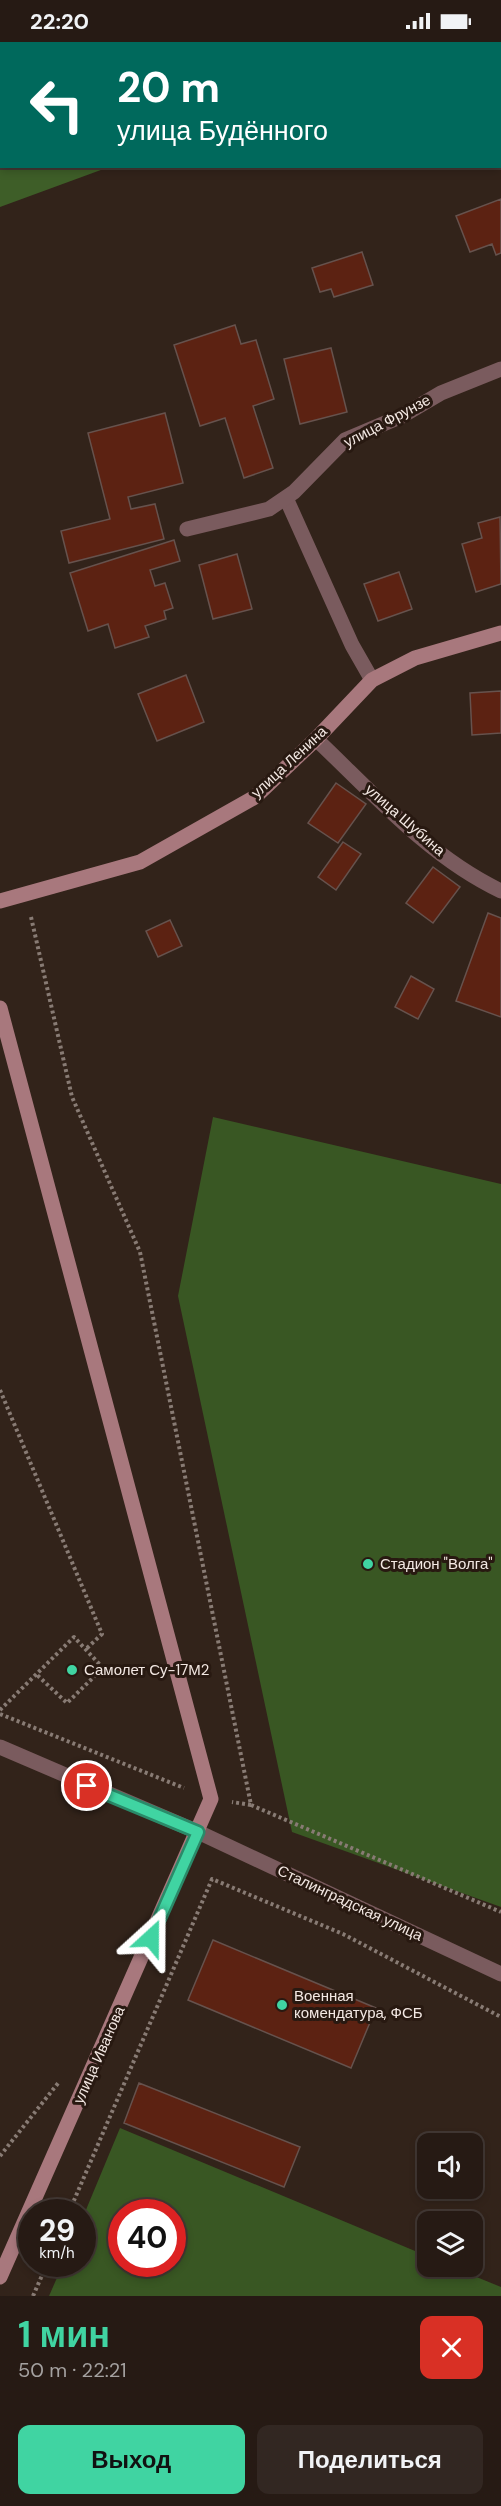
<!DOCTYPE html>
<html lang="ru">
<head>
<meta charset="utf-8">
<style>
	body { margin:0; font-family:"DM Sans",sans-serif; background:#322722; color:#f1f3f6; height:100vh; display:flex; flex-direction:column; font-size:22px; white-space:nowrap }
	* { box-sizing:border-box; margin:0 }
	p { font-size:20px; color:#a4a1a0 }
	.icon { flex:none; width:33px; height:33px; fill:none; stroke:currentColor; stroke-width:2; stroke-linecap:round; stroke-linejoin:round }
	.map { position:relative; height:2254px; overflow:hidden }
	.details { display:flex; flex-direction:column; background:#261a14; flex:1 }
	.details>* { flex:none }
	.banner { position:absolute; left:0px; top:0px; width:501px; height:126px; box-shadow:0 3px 9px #0003,0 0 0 2px #423834; background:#00695c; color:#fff; overflow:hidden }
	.tools { position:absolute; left:417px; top:2091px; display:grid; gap:12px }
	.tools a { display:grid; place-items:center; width:66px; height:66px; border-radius:12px; background:#261a14; box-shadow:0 3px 9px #0003,0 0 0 2px #423834; font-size:30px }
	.speed { position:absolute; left:18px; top:2157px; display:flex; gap:12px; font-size:30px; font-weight:700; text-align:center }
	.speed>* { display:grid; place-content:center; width:78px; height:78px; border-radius:50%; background:#261a14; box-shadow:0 3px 9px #0003,0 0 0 2px #423834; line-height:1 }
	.speed small { font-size:15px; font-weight:400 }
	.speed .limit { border:9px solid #d22; background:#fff; color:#111 }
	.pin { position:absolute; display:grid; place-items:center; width:51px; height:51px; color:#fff; margin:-26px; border:3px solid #fff; border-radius:50%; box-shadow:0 2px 6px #0007 }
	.me { position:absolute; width:66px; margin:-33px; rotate:24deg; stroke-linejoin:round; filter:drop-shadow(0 0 4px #0008) }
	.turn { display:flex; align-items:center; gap:21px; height:126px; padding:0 18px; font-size:27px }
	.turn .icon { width:78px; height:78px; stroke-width:2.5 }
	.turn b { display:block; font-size:42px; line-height:51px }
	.round { display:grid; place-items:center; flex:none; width:63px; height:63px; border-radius:12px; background:#322722 }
	.headline { display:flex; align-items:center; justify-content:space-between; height:102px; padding:0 18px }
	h1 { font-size:36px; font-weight:700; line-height:45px; color:#40d4a2 }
	.cta { display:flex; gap:12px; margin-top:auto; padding:12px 18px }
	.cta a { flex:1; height:69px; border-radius:12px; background:#40d4a2; color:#111; font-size:24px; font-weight:700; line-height:69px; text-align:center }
	.cta a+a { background:#322722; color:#f1f3f6 }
	.status { display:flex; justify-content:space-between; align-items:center; height:42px; padding:0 30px; background:#261a14; direction:ltr }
	.status svg { height:16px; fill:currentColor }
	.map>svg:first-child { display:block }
</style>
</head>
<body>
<div class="status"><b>22:20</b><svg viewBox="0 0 49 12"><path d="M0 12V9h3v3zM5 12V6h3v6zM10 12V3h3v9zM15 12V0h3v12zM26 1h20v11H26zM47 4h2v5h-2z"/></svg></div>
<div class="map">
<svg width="501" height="2254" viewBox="0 0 501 2254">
	<rect width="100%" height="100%" fill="#32231a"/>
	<path fill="#395723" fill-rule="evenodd" d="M 213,1075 L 501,1142 L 501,1865 L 292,1790 L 178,1254 Z
		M 120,2086 L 427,2214 L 428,2224 L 452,2225 L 501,2245 L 501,2254 L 49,2254 L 63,2222 L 82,2222 L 83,2175 ZM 122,2170 L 172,2170 L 172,2222 L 122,2222 Z"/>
	<path fill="#3e5e28" d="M 0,0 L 435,0 L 2,2 L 2,124 L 109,125 L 0,165 Z"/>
	<path fill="#5c2212" stroke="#66524d" stroke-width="1.5" d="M 501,157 L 501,211 L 496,213 L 492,202 L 470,210 L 456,174 Z
		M 362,210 L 373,243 L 334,255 L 331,247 L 320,250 L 312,226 Z
		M 235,283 L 241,302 L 256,298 L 274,357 L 253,364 L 273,426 L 244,436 L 225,376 L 200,384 L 174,303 Z
		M 331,306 L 347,370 L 300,382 L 284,317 Z
		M 165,371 L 183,441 L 128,455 L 131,467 L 155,462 L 164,497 L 69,521 L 61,489 L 110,477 L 88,391 Z
		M 500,475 L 501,542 L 476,550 L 462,502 L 482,496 L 478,481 Z
		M 174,498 L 180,519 L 150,528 L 155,544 L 165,541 L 173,566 L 164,569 L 166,577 L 145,584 L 149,595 L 115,606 L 108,582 L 88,589 L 70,531 Z
		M 237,512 L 252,567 L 213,577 L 199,523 Z
		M 399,530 L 412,567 L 378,579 L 364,542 Z
		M 186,633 L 204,680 L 157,699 L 138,652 Z
		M 501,649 L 501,691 L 472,693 L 470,651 Z
		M 336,741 L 366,762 L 338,801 L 308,781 Z
		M 343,800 L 361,812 L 336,848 L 318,835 Z
		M 433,825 L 460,845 L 433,881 L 406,861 Z
		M 488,871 L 501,876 L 501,975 L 456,959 Z
		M 170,878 L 182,904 L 158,915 L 146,889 Z
		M 411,934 L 434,947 L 418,977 L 395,965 Z
		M 213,1898 L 376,1966 L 351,2026 L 188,1958 Z
		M 139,2041 L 300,2105 L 284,2145 L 124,2081 Z"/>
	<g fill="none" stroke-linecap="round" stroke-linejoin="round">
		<path stroke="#887b74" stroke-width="4" stroke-dasharray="3 3" stroke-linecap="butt" d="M 31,875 L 72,1055 L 140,1210 L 251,1763 L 232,1760
			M 0,1348 L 102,1592 L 85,1608
			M 0,1668 L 74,1595 L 103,1626 L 67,1661 L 36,1632
			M 0,1672 L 184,1746
			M 251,1763 L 501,1870
			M 0,2114 L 59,2040
			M 69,2170 L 212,1837 L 343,1892 L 501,1975
			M 33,2254 L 47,2222"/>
		<path stroke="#7a5b5e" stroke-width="15" d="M 286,456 L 352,603 L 372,638"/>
		<path stroke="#7a5b5e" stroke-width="15" d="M 187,487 L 269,467 L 294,450 L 345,398 L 402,374 L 441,351 L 501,327
			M 316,697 C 373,751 429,815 501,849
			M 0,1705 L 198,1790 L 501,1932"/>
		<path stroke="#a8787d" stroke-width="15" d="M 0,859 L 140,820 L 255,755 L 316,697 L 372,638 L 415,616 L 501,591
			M 0,966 L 211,1757 L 0,2235"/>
	</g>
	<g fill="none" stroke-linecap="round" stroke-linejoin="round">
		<g stroke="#2a8a69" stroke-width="15">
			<path id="route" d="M 87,1744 L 198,1790 L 151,1896"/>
		</g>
		<use href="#route" stroke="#40d4a2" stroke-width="10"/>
	</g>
	<g fill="#40d4a2" stroke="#281911" stroke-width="2">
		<circle cx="368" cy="1522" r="6"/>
		<circle cx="72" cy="1628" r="6"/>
		<circle cx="282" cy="1963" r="6"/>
	</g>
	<g text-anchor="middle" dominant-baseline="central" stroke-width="6" stroke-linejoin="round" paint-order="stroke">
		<g font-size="15" fill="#f3e8e3" stroke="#281911">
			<text transform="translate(387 379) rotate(-28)">улица Фрунзе</text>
			<text transform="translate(289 720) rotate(-43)">улица Ленина</text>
			<text transform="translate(405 778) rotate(41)">улица Шубина</text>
			<text transform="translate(350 1861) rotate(25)">Сталинградская улица</text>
			<text transform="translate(99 2013) rotate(-66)">улица Иванова</text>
		</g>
		<g font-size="15" fill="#f3e8e3" stroke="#281911" text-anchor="start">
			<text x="380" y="1522">Стадион "Волга"</text>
			<text x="84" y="1628">Самолет Су-17М2</text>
			<text x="294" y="1954">Военная<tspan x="294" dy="17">комендатура, ФСБ</tspan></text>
		</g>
	</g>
</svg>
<div class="tools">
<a><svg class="icon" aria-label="sound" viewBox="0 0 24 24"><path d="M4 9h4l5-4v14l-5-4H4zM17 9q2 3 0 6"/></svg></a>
<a><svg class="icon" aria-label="layers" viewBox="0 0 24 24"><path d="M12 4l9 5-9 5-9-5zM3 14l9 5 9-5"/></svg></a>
</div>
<div class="speed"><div>29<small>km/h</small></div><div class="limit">40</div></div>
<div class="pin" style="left:87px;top:1744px;background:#d93025"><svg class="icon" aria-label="arrive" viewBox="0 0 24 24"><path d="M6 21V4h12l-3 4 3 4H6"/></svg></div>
<svg class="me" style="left:151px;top:1896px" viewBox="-20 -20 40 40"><path d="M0-17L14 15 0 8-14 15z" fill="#40d4a2" stroke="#fff" stroke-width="4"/></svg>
<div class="banner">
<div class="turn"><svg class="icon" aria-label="left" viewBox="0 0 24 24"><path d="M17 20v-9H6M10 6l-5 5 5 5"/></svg><div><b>20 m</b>улица Будённого</div></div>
</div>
</div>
<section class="details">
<div class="headline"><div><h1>1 мин</h1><p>50 m · 22:21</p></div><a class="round" style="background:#d93025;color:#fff"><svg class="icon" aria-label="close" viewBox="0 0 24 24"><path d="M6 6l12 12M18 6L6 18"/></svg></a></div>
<div class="cta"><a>Выход</a><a>Поделиться</a></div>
</section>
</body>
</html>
